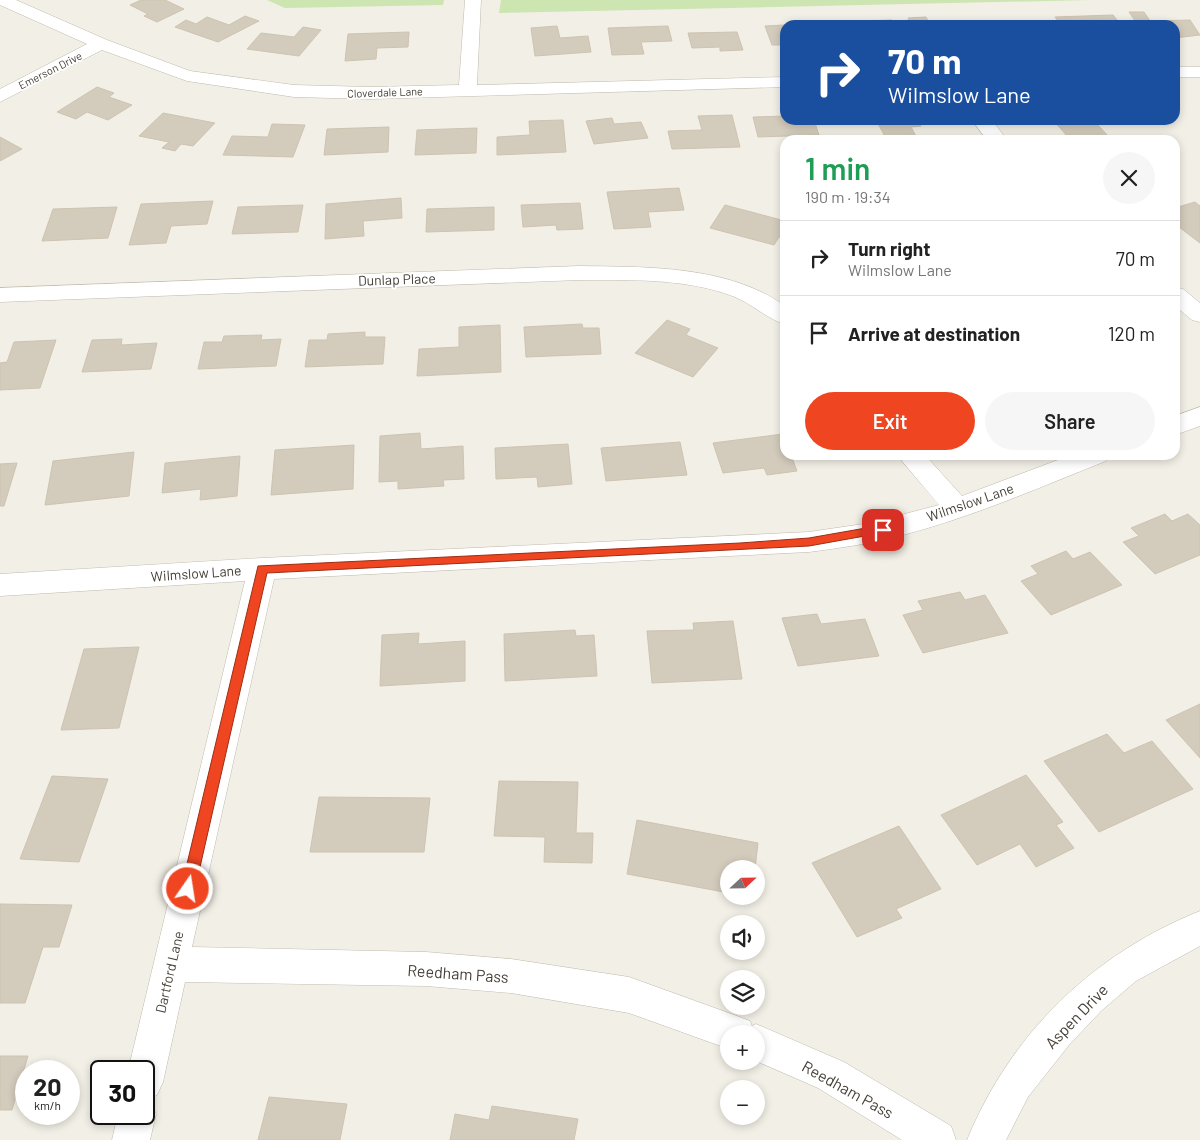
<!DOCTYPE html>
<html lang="en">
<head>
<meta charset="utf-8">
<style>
	body { margin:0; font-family:Barlow,sans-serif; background:#f6f6f6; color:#222; height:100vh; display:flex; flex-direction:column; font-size:19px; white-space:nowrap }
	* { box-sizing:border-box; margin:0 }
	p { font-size:16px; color:#767676 }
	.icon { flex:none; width:28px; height:28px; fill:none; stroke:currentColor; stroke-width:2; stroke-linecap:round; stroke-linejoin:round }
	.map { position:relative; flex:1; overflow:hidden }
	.side { position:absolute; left:780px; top:135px; width:400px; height:325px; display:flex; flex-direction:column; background:#fff; border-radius:15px; box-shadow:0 2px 8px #0003 }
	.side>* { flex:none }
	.top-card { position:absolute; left:780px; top:20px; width:400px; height:105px; border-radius:15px; box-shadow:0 2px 8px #0003; background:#1a4fa0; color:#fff; overflow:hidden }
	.needle { width:32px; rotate:68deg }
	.tools { position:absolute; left:720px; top:860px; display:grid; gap:10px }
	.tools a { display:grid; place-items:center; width:45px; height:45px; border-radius:50%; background:#fff; box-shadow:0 2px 8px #0003; font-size:25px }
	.speed { position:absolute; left:15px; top:1060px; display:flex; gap:10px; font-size:25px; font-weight:700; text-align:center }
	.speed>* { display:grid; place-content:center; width:65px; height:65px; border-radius:50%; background:#fff; box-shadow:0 2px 8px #0003; line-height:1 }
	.speed small { font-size:12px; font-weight:400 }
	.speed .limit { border:2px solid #111; border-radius:8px; background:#fff; color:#111 }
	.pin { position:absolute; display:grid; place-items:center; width:42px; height:42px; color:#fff; margin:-21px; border-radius:10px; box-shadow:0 2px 8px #0006 }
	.me { position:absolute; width:55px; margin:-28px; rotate:13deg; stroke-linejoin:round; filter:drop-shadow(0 0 4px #0008) }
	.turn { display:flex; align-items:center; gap:18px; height:105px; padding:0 25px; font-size:22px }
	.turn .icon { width:65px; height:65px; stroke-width:2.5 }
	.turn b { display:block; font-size:35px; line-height:42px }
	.round { display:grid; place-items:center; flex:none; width:52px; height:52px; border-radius:26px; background:#f6f6f6 }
	.head { display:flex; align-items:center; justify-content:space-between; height:85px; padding:0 25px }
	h1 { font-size:30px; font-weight:600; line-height:38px; color:#1e9e55 }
	.primary-button { display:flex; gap:10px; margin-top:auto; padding:10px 25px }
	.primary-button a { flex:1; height:58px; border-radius:30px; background:#ef4621; color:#fff; font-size:20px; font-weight:600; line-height:58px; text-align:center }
	.primary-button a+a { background:#f6f6f6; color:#222 }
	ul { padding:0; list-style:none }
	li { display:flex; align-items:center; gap:15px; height:75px; padding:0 25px; border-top:1px solid #e0e0e0 }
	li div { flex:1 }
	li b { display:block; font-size:19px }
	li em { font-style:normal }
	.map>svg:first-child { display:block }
</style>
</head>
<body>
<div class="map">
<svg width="1200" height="1140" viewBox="0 0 1200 1140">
	<rect width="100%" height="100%" fill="#f2efe6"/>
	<path fill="#cce5b1" d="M 267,0 L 444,0 L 443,5 L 285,8 Z
		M 501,0 L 1090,0 L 499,13 Z"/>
	<path fill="#d3cbbc" stroke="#cec3b0" d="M 141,0 L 165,0 L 184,9 L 157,22 L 144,16 L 148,14 L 130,5 Z
		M 1129,12 L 1144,12 L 1150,21 L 1190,20 L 1200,35 L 1175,38 L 1175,25 L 1138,25 Z
		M 1113,15 L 1121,25 L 1061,25 L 1055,17 Z
		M 245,16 L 259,21 L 218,42 L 175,27 L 186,20 L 196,24 L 207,17 L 229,25 Z
		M 926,17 L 930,25 L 911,25 L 908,18 Z
		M 892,20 L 895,25 L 834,25 L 833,22 Z
		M 785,25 L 785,45 L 772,45 L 765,26 Z
		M 557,26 L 560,38 L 588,36 L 591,52 L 535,56 L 531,28 Z
		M 668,26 L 672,41 L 641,42 L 644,54 L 612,55 L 608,28 Z
		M 303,27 L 321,30 L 299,56 L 247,49 L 261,33 L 294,37 Z
		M 409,32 L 408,47 L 377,48 L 376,59 L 345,61 L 348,34 Z
		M 737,32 L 743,50 L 720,51 L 720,47 L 692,48 L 688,33 Z
		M 97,87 L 114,93 L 109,97 L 132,105 L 108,120 L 87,112 L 76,119 L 57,112 Z
		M 163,113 L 215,123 L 193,146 L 181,144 L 175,151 L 162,148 L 169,142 L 139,136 Z
		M 732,115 L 740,147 L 672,149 L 668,131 L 702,130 L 698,116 Z
		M 785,116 L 785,120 L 814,120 L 819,135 L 758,137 L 753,117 Z
		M 612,118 L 614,124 L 641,122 L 648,138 L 594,144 L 586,121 Z
		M 563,120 L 566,152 L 497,155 L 497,137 L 530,135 L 529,121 Z
		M 876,120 L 918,120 L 921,126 L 911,127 L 918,140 L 887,140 Z
		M 1053,120 L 1093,120 L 1111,139 L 1076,140 L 1072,136 L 1068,137 Z
		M 272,124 L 305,125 L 293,157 L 223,155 L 232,136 L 268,137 Z
		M 389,127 L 388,152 L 324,155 L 327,129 Z
		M 477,128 L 476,153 L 415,155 L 417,130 Z
		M 0,137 L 22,149 L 0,161 Z
		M 679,188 L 684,210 L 648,212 L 651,227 L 614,229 L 607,192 Z
		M 401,198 L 402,218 L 363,221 L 364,236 L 325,239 L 326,204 Z
		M 213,201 L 207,224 L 171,226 L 166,243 L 129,245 L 141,204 Z
		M 1195,202 L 1200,206 L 1200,243 L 1175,224 L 1175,208 Z
		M 580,203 L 583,229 L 557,230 L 556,225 L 523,227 L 521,205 Z
		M 303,205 L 298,232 L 232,234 L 238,207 Z
		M 725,205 L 785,221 L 785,238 L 779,237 L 774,245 L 710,228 Z
		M 117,207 L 108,238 L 42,241 L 53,209 Z
		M 494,207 L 494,230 L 426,232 L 427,209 Z
		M 667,320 L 690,329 L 686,335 L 718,348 L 693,377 L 635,353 Z
		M 582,324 L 583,328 L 599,328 L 601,354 L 526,357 L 524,327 Z
		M 500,325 L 501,372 L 417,376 L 419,349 L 459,347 L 459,327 Z
		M 365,332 L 365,337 L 385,337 L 383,364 L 305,367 L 309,340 L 327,340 L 328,334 Z
		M 262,335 L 261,340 L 281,339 L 276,366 L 198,369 L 204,342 L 222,342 L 224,336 Z
		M 122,339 L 121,345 L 157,343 L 151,369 L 82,372 L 92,340 Z
		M 56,340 L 40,388 L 0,390 L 0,363 L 7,362 L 14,342 Z
		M 420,433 L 421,449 L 463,446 L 464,479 L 443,480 L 444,486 L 398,489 L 398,481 L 379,482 L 380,436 Z
		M 783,434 L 785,455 L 791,455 L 797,471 L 767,475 L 764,468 L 723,473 L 713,443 Z
		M 680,442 L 687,475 L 606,481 L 601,448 Z
		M 568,444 L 572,484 L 538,487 L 537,477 L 496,479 L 495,448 Z
		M 354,445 L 353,489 L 271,495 L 275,450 Z
		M 134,452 L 129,496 L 45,505 L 53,461 Z
		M 240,456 L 237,496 L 200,500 L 201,489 L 162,493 L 165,463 Z
		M 17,463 L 4,506 L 0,506 L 0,464 Z
		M 1165,514 L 1172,521 L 1188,514 L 1200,525 L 1200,555 L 1155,574 L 1123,542 L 1139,536 L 1131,528 Z
		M 1066,551 L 1073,559 L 1090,552 L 1122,585 L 1051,615 L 1021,581 L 1038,574 L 1031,566 Z
		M 960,592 L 965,600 L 985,595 L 1008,633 L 923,653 L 903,615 L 923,610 L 918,601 Z
		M 817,614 L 821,624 L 865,619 L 879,656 L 798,666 L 782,618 Z
		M 733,621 L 742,679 L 652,683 L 647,631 L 694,630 L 693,623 Z
		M 575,630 L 576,636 L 594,635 L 597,676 L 505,681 L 504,634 Z
		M 419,633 L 418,644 L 465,641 L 465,681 L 380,686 L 382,635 Z
		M 139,647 L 119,728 L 61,730 L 84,649 Z
		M 1200,704 L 1200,758 L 1166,720 Z
		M 1107,734 L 1124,753 L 1152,741 L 1193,789 L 1099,832 L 1044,761 Z
		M 1026,775 L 1063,822 L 1056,825 L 1074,848 L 1036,867 L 1020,844 L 977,865 L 941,815 Z
		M 52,776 L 108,779 L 79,862 L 20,859 Z
		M 499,781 L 578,782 L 576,833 L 593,833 L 592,863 L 544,862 L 545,837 L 494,836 Z
		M 319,797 L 430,798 L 424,852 L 310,852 Z
		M 637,820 L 758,843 L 755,869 L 729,869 L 729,893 L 627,874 Z
		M 899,826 L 941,889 L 896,909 L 902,918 L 857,937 L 812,863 Z
		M 0,904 L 72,905 L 59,947 L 43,947 L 25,1003 L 0,1003 Z
		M 0,1056 L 28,1056 L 12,1110 L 0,1110 Z
		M 269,1097 L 347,1104 L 340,1140 L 258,1140 Z
		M 492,1106 L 578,1119 L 574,1140 L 450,1140 L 455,1114 L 489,1120 Z"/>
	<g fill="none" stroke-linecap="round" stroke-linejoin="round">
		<g stroke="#c0baac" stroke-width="1">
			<path id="minor" d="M 0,0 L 16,0 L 107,40 L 190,71 L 294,85 L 370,87 L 459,85 L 465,0 L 481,0 L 477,85 L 785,77 L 785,87 L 370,99 L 294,97 L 187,81 L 102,50 L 0,102 L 0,89 L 87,44 L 0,5 Z
				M 1175,67 L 1200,67 L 1200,77 L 1175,77 Z
				M 972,120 L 992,120 L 1007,140 L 987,140 Z
				M 579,266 C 646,267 728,265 785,306 L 785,324 C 769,320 752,304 735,297 C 687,278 630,280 579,280 L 0,302 L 0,288 Z
				M 1175,287 L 1183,289 L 1200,303 L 1200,322 L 1192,320 L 1175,306 Z
				M 1200,407 L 1200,426 L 1175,435 L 1175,416 Z
				M 897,455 L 925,455 L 962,496 L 1071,455 L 1110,455 L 1106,461 C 1038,488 970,518 899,536 C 869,544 839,548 809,552 L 274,579 L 192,947 L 426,952 L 511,959 L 629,977 L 737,1016 L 750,1021 L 752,1026 L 756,1024 L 844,1062 L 951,1126 L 956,1140 L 902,1140 L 818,1088 L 756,1061 L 756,1034 L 729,1034 L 729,1049 L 629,1013 L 511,993 L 426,986 L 185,982 L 163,1082 L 157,1095 L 147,1099 L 150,1101 L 156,1114 L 150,1140 L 112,1140 L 118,1114 L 144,1114 L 144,1071 L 128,1071 L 245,581 L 0,596 L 0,574 L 262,558 L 809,532 L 870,523 L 939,505 Z
				M 1200,911 L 1200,946 L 1136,981 L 1101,1011 L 1069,1045 L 1028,1097 L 1006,1140 L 967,1140 C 1011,1033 1093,954 1200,911 Z"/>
		</g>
		<use href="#minor" fill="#fff" fill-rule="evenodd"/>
	</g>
	<path fill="#ef4621" stroke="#9b2e15" d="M 883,525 L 889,530 L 887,532 L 809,546 L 267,573 L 195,889 L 193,894 L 188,896 L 183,894 L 181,889 L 258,566 L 740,543 L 809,538 Z"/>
	<g text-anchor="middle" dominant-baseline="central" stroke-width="4" stroke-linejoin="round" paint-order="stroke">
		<g font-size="11" fill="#453f36" stroke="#fff">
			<text transform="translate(50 70) rotate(-27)">Emerson Drive</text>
			<text transform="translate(385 92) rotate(-2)">Cloverdale Lane</text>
		</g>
		<g font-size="14" fill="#453f36" stroke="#fff">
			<text transform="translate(397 279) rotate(-2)">Dunlap Place</text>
			<text transform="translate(970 502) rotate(-19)">Wilmslow Lane</text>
			<text transform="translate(196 573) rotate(-4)">Wilmslow Lane</text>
			<text transform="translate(169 972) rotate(-77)">Dartford Lane</text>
		</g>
		<g font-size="16" fill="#453f36" stroke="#fff">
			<text transform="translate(458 973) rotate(4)">Reedham Pass</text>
			<text transform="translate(1076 1016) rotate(-46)">Aspen Drive</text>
			<text transform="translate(848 1089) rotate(29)">Reedham Pass</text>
		</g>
	</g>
</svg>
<div class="tools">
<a><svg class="needle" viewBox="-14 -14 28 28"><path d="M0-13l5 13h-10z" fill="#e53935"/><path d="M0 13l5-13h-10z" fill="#767676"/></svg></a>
<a><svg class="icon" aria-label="sound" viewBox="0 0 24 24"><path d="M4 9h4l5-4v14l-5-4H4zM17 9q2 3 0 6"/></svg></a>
<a><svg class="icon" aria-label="layers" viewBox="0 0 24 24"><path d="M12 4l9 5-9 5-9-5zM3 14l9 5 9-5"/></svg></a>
<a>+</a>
<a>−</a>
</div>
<div class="speed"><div>20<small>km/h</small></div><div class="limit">30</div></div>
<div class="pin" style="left:883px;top:530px;background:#d93025"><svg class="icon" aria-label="arrive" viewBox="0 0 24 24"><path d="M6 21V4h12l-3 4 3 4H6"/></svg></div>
<svg class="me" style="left:188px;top:889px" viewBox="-20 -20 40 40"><circle r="17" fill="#ef4621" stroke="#fff" stroke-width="3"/><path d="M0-11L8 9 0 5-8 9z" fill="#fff"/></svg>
<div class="top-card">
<div class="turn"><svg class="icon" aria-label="right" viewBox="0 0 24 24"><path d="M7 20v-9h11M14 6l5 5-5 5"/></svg><div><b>70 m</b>Wilmslow Lane</div></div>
</div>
<section class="side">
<div class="head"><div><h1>1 min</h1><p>190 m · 19:34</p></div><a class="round"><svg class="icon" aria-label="close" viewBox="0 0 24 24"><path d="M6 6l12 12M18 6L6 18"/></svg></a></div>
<ul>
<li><svg class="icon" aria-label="right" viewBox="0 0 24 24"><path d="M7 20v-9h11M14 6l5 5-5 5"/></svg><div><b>Turn right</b><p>Wilmslow Lane</p></div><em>70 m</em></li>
<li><svg class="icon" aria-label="arrive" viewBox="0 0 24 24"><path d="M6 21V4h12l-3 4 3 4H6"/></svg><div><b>Arrive at destination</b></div><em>120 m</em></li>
</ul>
<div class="primary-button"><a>Exit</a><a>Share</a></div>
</section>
</div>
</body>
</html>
